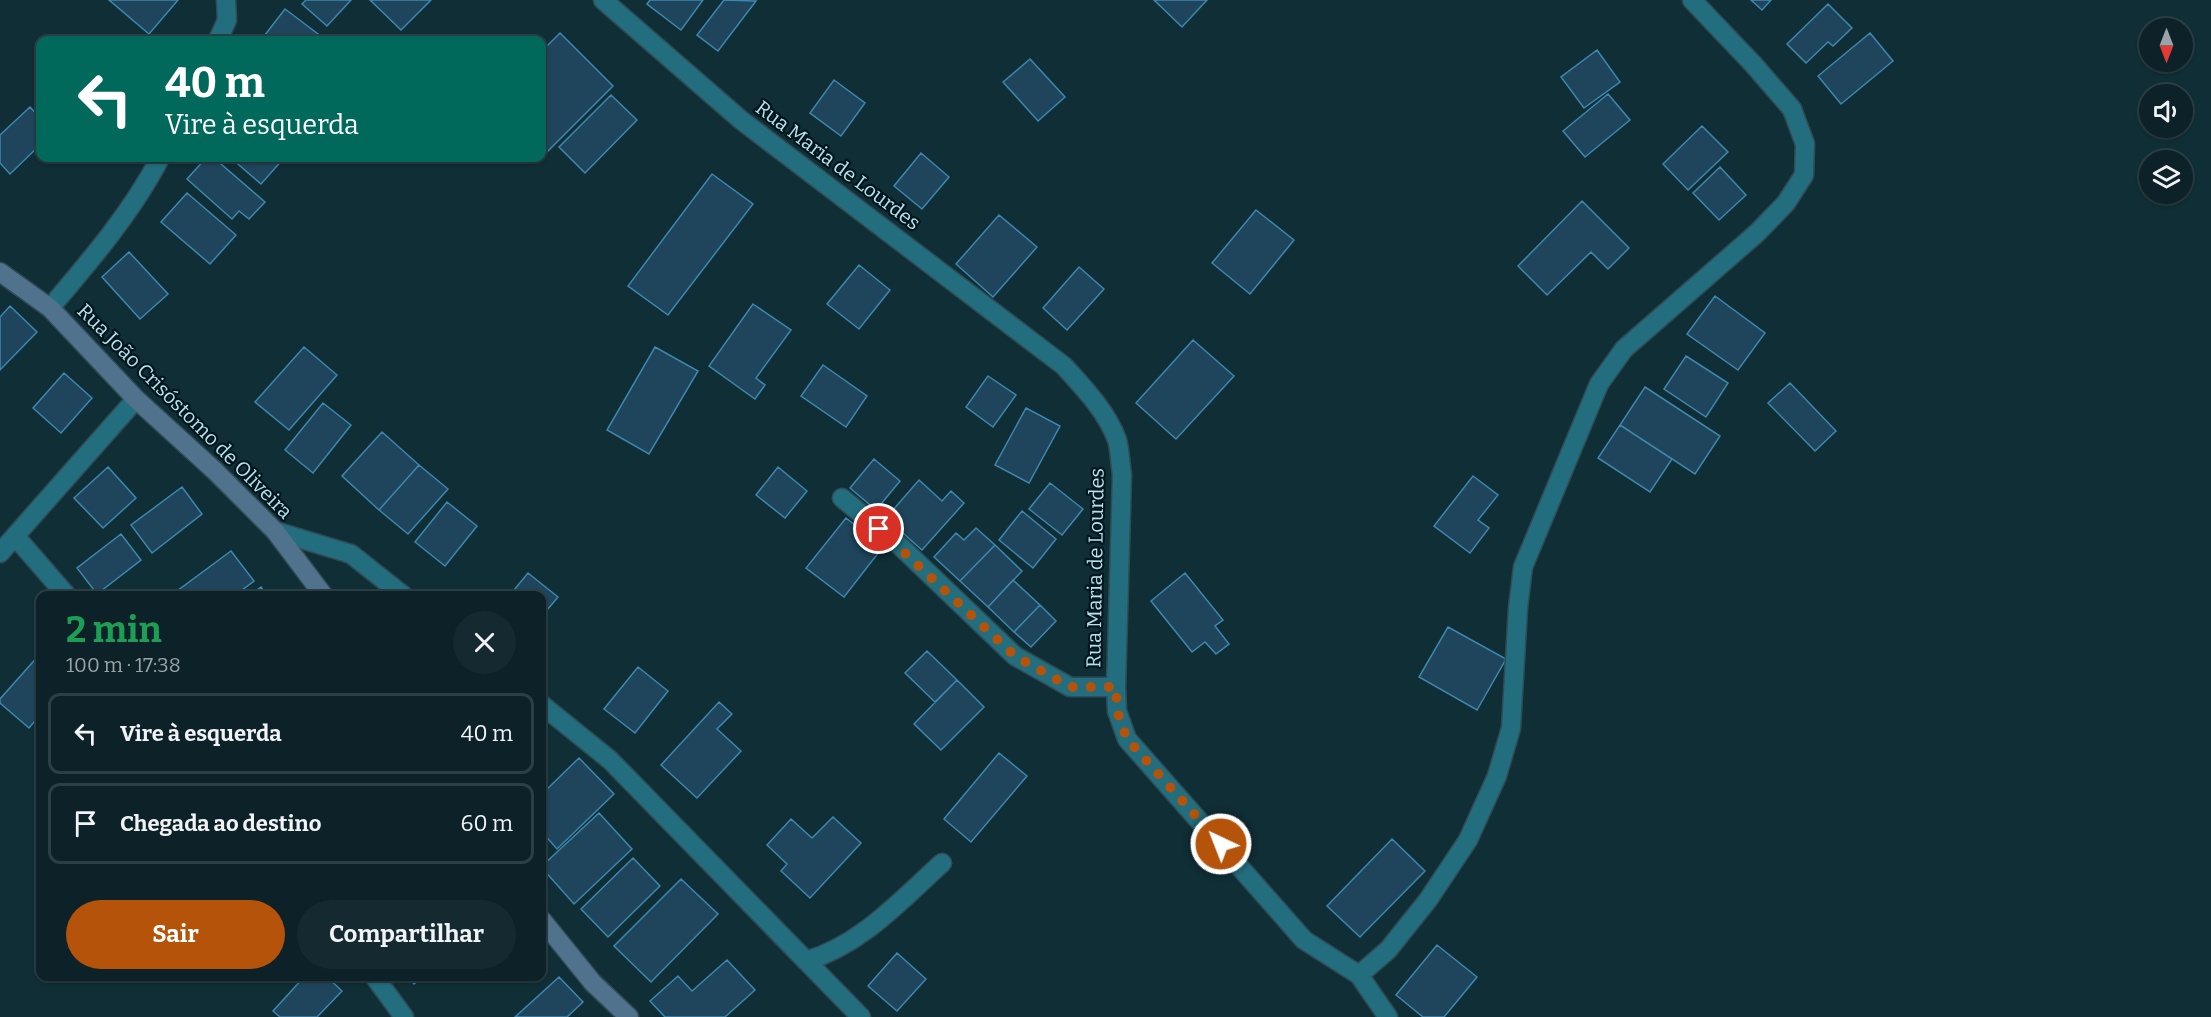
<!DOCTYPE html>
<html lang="pt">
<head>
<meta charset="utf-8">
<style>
	body { margin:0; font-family:Bitter,serif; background:#152a30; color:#f1f3f6; height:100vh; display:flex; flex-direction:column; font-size:22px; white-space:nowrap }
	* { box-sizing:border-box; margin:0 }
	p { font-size:20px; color:#9aa4a8 }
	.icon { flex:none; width:33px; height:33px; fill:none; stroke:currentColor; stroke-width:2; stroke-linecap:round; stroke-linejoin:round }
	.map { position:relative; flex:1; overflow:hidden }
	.panel { position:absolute; left:36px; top:591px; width:510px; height:390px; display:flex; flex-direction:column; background:#0c2228; border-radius:12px; box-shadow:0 2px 4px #0004,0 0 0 2px #2c3f45 }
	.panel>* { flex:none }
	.hud { position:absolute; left:36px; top:36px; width:510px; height:126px; border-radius:12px; box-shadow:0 2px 4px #0004,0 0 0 2px #2c3f45; background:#00695c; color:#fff; overflow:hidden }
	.needle { width:39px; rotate:180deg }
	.buttons { position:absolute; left:2139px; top:18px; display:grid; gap:12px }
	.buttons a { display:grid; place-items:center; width:54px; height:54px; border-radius:50%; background:#0c2228; box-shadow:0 2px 4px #0004,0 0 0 2px #2c3f45; font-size:30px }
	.pin { position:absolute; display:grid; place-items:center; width:51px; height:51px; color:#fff; margin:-26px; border:3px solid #fff; border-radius:50%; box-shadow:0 2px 6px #0007 }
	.me { position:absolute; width:66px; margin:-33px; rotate:317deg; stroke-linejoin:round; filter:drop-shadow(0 0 4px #0008) }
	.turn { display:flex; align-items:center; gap:21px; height:126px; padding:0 30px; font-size:27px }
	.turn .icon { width:78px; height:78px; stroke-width:2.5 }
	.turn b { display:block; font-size:42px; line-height:51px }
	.round { display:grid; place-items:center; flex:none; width:63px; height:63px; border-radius:32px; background:#152a30 }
	.head { display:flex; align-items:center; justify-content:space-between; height:102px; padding:0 30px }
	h1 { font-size:36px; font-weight:700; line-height:45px; color:#1e9e55 }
	.cta { display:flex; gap:12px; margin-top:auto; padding:12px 30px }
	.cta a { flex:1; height:69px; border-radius:36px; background:#b45309; color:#fff; font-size:24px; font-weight:700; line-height:69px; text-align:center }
	.cta a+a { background:#152a30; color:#f1f3f6 }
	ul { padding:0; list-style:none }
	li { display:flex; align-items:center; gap:18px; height:81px; margin:0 12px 9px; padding:0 18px; border:3px solid #2c3f45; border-radius:12px }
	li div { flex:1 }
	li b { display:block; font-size:22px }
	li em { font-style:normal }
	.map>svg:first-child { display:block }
</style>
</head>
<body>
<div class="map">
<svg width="2211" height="1017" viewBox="0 0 2211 1017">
	<rect width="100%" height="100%" fill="#102e36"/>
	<path fill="#1e455c" stroke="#3e87af" stroke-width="1.5" d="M 109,0 L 178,0 L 149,34 Z
		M 306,0 L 351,0 L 327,26 L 302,4 Z
		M 370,0 L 431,0 L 401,30 Z
		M 650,0 L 703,0 L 681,30 L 647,4 Z
		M 724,0 L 756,1 L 718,51 L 697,35 Z
		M 1154,0 L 1207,0 L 1182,27 Z
		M 1751,0 L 1771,0 L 1762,10 Z
		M 1828,4 L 1852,28 L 1833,46 L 1828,42 L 1806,63 L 1787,44 Z
		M 285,9 L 326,40 L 261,40 Z
		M 560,33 L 613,86 L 542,157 L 542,51 Z
		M 1870,33 L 1893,61 L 1841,104 L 1818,76 Z
		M 1597,50 L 1620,82 L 1584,108 L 1561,77 Z
		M 1030,59 L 1065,97 L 1038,121 L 1003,82 Z
		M 834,80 L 865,103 L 841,136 L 810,113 Z
		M 1608,94 L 1630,120 L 1585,157 L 1563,131 Z
		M 611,95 L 637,120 L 585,173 L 559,147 Z
		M 30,107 L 40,118 L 40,145 L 10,174 L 0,163 L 0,135 Z
		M 1702,126 L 1728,152 L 1688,190 L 1663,164 Z
		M 921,153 L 949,177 L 922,209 L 894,186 Z
		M 206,158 L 214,158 L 265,202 L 249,219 L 239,211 L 232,219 L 187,179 Z
		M 231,158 L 284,158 L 261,184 Z
		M 1720,167 L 1746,195 L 1719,220 L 1693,193 Z
		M 712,174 L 753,204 L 668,315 L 628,286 Z
		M 187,193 L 236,235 L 210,264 L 161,222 Z
		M 1582,201 L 1629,248 L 1608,269 L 1591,252 L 1547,295 L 1518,266 Z
		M 1256,210 L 1294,240 L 1250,294 L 1212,263 Z
		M 999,215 L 1037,247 L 993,297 L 956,264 Z
		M 129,252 L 168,294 L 140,319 L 102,277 Z
		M 859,265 L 890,290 L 859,329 L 827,304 Z
		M 1079,267 L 1104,289 L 1067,330 L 1043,308 Z
		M 1715,296 L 1765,333 L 1738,370 L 1687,334 Z
		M 753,304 L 791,330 L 756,378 L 765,385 L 755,399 L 709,366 Z
		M 10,306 L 37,332 L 0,370 L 0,317 Z
		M 1193,340 L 1234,376 L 1176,439 L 1136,403 Z
		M 304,347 L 337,375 L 289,430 L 255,402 Z
		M 655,347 L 698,371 L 649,454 L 607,430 Z
		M 1686,356 L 1728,383 L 1706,417 L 1664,389 Z
		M 823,365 L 867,396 L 846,427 L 801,396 Z
		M 64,373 L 92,398 L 61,433 L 33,408 Z
		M 988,376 L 1016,395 L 993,427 L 966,407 Z
		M 1790,383 L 1836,431 L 1815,451 L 1768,403 Z
		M 1645,387 L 1720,436 L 1695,474 L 1620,425 Z
		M 323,403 L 351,425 L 313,473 L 285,450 Z
		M 1026,408 L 1060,426 L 1029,483 L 995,465 Z
		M 1620,425 L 1672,459 L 1650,492 L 1598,458 Z
		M 382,432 L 419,465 L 379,510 L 342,476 Z
		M 874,459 L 900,481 L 876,510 L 850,488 Z
		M 419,465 L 448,489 L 408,534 L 379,510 Z
		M 108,467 L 136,498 L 103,528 L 74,498 Z
		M 778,467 L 807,491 L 785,518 L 756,495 Z
		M 1473,476 L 1498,495 L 1478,520 L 1489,528 L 1470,553 L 1434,526 Z
		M 919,480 L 942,501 L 951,491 L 964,503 L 922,550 L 886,518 Z
		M 1050,483 L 1083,509 L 1062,535 L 1029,509 Z
		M 182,487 L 202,514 L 152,553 L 131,525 Z
		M 447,502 L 477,526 L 445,566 L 415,542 Z
		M 1022,511 L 1056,539 L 1033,568 L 999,540 Z
		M 846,518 L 883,547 L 844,597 L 806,568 Z
		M 976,528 L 995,545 L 960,581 L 934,557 L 956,533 L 964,540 Z
		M 121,534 L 141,560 L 97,594 L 77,568 Z
		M 995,545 L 1022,571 L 988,607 L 960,581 Z
		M 231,551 L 254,581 L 234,596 L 180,596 L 177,591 Z
		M 528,573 L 558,597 L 542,616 L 542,596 L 509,596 Z
		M 1185,573 L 1223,620 L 1215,626 L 1229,644 L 1216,654 L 1205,642 L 1192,652 L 1151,601 Z
		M 1013,580 L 1040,605 L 1014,632 L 988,607 Z
		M 261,587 L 267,596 L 249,596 Z
		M 1040,605 L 1056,621 L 1031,647 L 1014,632 Z
		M 1448,627 L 1506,659 L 1477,710 L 1419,677 Z
		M 927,651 L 957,680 L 935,702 L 905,673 Z
		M 40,654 L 40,715 L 29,728 L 0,703 L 0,699 Z
		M 638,667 L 668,691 L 635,733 L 604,709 Z
		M 957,680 L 984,707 L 941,750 L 914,724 Z
		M 719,702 L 732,714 L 717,729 L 741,751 L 697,798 L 661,765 Z
		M 999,753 L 1027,776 L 971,842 L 944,819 Z
		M 579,758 L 614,794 L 557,849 L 542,832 L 542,794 Z
		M 599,813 L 632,849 L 574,904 L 542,868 L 542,866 Z
		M 833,817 L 861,843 L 810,898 L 781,871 L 787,864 L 767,845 L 791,819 L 812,838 Z
		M 1392,839 L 1425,871 L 1360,937 L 1327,906 Z
		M 633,858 L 660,886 L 608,937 L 581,909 Z
		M 681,879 L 718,914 L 651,982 L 614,946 Z
		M 1437,945 L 1477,977 L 1444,1017 L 1423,1017 L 1396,995 Z
		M 897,953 L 926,979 L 897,1011 L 868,986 Z
		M 727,960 L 755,990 L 725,1017 L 665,1017 L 650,1001 L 678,976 L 692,991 Z
		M 305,976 L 326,976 L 342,991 L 317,1017 L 280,1017 L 273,1011 Z
		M 407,976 L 423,976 L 414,984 Z
		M 559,977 L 583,1002 L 567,1017 L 515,1017 Z"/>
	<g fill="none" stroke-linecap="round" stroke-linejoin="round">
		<g stroke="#304b53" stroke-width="21">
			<path id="lane" d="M 275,531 L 351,554 L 404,596
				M 542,705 L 610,760 L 861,1017
				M 806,961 C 861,945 901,900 942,863"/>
		</g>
		<g stroke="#304b53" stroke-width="21">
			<path id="street" d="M 603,0 L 741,120 L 1064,366 C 1084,388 1107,412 1117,440 C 1120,450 1120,463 1122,474 L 1116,687 L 1117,711 L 1127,739 L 1304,940 L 1359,975 L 1388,1017
				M 218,40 L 227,20 L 226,0
				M 50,308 C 90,261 132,212 160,158
				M 842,498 L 898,544 L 1015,656 L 1070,687 L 1116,687
				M 15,536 L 67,596
				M 0,553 L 136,399
				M 1359,975 L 1388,950 L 1428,900 L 1468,840 L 1497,776 L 1511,728 L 1518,608 L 1523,567 L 1599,384 L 1624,349 L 1757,233 L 1786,203 L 1804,175 L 1805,144 L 1792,109 L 1753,64 L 1692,0
				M 374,976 L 404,1017"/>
		</g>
		<g stroke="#304b53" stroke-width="21">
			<path id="secondary" d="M 0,272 L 50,308 L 136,399 L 215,471 L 275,531 L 324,596
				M 542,920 L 593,983 L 629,1017"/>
		</g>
		<use href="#lane" stroke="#226e7f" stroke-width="18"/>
		<use href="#street" stroke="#226e7f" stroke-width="18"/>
		<use href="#secondary" stroke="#50728c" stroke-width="18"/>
	</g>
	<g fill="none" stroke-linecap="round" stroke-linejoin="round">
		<path stroke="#b45309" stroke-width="10" stroke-dasharray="0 18" d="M 879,529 L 1015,656 L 1070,687 L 1116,687 L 1117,711 L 1127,739 L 1221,844"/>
	</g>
	<g text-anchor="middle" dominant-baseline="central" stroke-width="4.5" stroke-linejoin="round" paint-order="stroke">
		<g font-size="20" fill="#b7e3ee" stroke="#00161d">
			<text transform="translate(838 165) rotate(37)">Rua Maria de Lourdes</text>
			<text transform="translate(185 411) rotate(45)">Rua João Crisóstomo de Oliveira</text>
			<text transform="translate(1095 568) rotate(-89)">Rua Maria de Lourdes</text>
		</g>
	</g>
</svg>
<div class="buttons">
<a><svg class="needle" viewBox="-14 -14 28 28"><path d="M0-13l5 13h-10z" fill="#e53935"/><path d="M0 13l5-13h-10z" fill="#9aa4a8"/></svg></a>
<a><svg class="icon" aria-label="sound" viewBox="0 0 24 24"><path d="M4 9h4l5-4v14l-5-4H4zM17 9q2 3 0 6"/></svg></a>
<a><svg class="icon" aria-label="layers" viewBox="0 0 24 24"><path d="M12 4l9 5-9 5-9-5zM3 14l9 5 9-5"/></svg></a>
</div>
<div class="pin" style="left:879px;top:529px;background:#d93025"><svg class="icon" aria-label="arrive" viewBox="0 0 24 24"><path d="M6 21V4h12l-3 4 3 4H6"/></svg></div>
<svg class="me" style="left:1221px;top:844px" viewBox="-20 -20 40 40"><circle r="17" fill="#b45309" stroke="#fff" stroke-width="3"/><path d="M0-11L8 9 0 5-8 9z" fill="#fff"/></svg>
<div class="hud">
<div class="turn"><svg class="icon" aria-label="left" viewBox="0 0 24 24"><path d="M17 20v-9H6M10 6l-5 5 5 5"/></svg><div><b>40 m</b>Vire à esquerda</div></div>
</div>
<section class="panel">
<div class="head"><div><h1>2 min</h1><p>100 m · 17:38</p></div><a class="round"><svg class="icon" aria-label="close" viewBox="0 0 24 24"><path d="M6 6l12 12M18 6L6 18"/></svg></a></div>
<ul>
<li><svg class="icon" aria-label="left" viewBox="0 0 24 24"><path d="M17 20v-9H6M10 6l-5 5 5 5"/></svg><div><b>Vire à esquerda</b></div><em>40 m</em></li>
<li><svg class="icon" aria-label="arrive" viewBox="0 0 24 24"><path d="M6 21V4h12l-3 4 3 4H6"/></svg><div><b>Chegada ao destino</b></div><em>60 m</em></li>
</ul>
<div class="cta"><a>Sair</a><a>Compartilhar</a></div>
</section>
</div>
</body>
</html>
